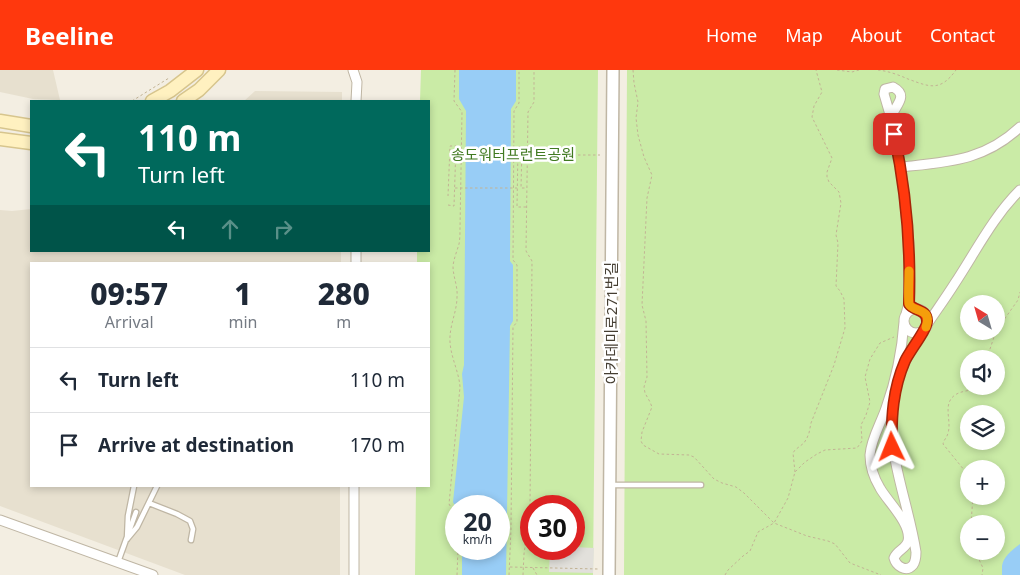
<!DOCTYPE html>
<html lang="en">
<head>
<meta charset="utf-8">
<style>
	body { margin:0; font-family:"Noto Sans","Noto Sans KR",sans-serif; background:#f6f6f7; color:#1f2937; height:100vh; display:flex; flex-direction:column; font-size:19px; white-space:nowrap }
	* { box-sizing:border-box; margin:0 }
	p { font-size:16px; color:#747a83 }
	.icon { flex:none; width:28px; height:28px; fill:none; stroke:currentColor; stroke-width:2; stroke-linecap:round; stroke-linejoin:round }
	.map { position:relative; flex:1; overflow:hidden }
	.panel { position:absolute; left:30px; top:192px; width:400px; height:225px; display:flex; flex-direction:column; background:#fff; border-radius:0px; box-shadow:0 2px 8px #0003 }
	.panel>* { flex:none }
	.hud { position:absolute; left:30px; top:30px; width:400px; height:152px; border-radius:0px; box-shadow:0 2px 8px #0003; background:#00695c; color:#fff; overflow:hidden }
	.needle { width:32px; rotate:323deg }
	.fabs { position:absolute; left:960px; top:225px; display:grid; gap:10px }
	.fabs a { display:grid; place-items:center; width:45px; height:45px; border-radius:50%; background:#fff; box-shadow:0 2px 8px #0003; font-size:25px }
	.speed { position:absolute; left:445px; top:425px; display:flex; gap:10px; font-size:25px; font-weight:700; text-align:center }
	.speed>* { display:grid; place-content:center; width:65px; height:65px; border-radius:50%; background:#fff; box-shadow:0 2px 8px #0003; line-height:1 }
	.speed small { font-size:12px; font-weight:400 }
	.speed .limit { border:8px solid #d22; background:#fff; color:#111 }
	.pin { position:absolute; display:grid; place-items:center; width:42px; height:42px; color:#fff; margin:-21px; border-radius:10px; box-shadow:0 2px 8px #0006 }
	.me { position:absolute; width:55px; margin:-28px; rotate:358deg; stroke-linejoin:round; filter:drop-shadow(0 0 4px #0008) }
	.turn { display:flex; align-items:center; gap:18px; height:105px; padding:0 25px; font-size:22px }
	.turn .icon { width:65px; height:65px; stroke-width:2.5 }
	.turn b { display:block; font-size:35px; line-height:42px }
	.lanes { display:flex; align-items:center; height:48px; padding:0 25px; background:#0003; justify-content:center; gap:25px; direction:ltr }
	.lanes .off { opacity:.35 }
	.eta { display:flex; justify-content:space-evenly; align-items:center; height:85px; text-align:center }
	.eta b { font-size:30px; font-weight:800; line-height:35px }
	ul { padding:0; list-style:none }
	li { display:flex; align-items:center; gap:15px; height:65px; padding:0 25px; border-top:1px solid #e0e1e3 }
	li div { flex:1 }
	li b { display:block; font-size:19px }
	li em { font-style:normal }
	header { display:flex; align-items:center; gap:30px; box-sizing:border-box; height:70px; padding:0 25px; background:#ff380d; color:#fff }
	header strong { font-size:24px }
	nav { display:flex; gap:28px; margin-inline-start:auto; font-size:18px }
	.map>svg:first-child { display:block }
</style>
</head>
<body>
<header>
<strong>Beeline</strong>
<nav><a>Home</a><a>Map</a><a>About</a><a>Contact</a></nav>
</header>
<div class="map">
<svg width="1020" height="505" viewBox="0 0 1020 505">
	<rect width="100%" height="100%" fill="#f3eee2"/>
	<path fill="#e7e0cf" d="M 0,0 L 53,0 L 60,30 L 33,29 L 0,22 Z
		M 255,21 L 342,22 L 342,31 L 244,31 Z
		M 31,139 L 31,181 L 341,181 L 341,194 L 31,194 L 31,416 L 340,416 L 340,505 L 185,505 L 0,436 L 0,140 L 12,141 Z"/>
	<path fill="#caeba6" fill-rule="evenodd" d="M 421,0 L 598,0 L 593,505 L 415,505 L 416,416 L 429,416 L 429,194 L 417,194 L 417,181 L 429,181 L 429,31 L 420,31 ZM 456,436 L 499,436 L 499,479 L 456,479 ZM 531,436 L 574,436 L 574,479 L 531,479 Z
		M 627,0 L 1020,0 L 1020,505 L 624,505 ZM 969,234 L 996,234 L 996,261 L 969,261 ZM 969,289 L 996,289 L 996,316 L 969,316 ZM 969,344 L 996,344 L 996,371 L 969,371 ZM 969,399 L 996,399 L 996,426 L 969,426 ZM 969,454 L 996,454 L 996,481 L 969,481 Z"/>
	<path fill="#e2e0db" d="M 574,477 L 594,478 L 593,503 L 549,502 L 550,479 L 574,479 Z"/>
	<path fill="#98cdf6" d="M 459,0 L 516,0 L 516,31 L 511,39 L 510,191 L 513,195 L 513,251 L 510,256 L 506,505 L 462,505 L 462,479 L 499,479 L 499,436 L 456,436 L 456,438 L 453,432 L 464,327 L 462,304 L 464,295 L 466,41 L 459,29 Z
		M 1020,474 L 1020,505 L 1002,505 C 1002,502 1002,499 1002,496 C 1003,487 1013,479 1020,474 Z"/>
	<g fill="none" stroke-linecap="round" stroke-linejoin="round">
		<g stroke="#bfb6a4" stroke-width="7">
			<path id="service" d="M 611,415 L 701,415
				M 149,433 L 177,444 L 190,451 L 193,459 L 191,470
				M 127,469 L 137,457 L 157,416
				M 127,469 L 128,446 L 134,416
				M 118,492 L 136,442"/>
		</g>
		<g stroke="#bfb6a4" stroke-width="11">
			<path id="minor" d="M 353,0 L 357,12 L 356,31
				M 891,48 C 894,36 910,26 893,17 L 885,19 L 884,24 L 891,48 L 901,97 L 909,173 L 909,233 L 906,244
				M 901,97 C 948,92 984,91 1020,57
				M 356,194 L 356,181
				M904 251a12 12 0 1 1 24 0a12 12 0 1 1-24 0Z
				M 904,252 C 902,281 896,310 886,338 C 881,353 871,369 870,385 C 870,396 874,408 880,418 C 887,431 912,454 908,471 C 906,479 897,480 894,488 C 896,496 906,503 913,495 C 916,491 916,486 916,482 C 909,437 891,395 891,348 C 892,294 928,256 955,213 C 976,181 993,147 1020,120
				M 0,450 L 153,505
				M 354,505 L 354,416"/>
		</g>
		<g stroke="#bfb6a4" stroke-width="14">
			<path id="tertiary" d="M 609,505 L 613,0"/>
		</g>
		<g stroke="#d7c58d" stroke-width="15">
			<path id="secondary" d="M 152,31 L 170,21 L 197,0
				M 183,31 L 199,20 L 219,0
				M 0,51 L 31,56
				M 0,69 L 31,73"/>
		</g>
		<path stroke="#c2b394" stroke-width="1" stroke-dasharray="2.5 2.5" stroke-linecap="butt" d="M 455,0 L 454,31 L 462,42 L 460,158 C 460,163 460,169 459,174 C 457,181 454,188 453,196 C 453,207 458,216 457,227 C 457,242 449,256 450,272 C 451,288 459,302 460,317 L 449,434 L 456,446
			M 633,0 L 634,13 L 638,32 L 636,48 L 638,65 L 644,87 L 652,105 L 647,128 L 642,235 L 646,251 L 647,307 L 644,317 L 645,323 L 650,332 L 652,337 L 642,362 L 641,371 L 643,375 L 659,384 L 689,385 L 694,387 L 714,409 L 722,413 L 736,417 L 744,423 L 774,453 L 807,466 L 828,471 L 835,474 L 850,493 L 881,505
			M 837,0 L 852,2 L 859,0
			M 878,0 C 888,1 899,5 908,9 C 930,17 940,22 956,0
			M 132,31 L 169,8
			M 528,85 L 600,85
			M 448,135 L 454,136 L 456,76 L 450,76 L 448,126
			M 526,137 L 517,137 L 518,77 L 522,77 L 521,118 L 526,118
			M 996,261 L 1018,230 L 1020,222
			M 988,289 L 989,282 L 996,261
			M 795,402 L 793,383 L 795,380 L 804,373 L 807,368 L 809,363 L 811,353 L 834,295 L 845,258 L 844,229 L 840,221 L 836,216 L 838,173 L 836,165 L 841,133 L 839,122 L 829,112 L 827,107 L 827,102 L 832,88 L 812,47 L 814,36 L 822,22 L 816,0
			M 969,406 L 943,374 C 944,369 947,368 948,363 C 952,351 942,334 955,325 C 962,320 971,322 977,316
			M 971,454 L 973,426
			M 975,481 L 983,498 L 982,505
			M 510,497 L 598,499
			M 533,498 L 537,505
			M 457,505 L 458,479
			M 509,505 L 511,459 L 513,257 L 517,252 L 517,195 L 513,190 L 514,41 L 519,33 L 519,0
			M 523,505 L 524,484 L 525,477 L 526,443 L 530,437 L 532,191 L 526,181 L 528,42 L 534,32 L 534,0
			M 725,505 L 728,500 L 743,486 L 750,481 L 758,462 L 774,453 L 788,428 L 795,402 L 805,392 L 817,384 L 825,380 L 857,378 L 862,371 L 861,355 L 866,345 L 870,332 L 865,307 L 870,289 L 880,273 L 894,267"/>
		<use href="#service" stroke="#fff" stroke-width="4.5"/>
		<use href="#minor" stroke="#fff" stroke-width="9"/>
		<use href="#tertiary" stroke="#fff" stroke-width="11"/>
		<use href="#secondary" stroke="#fff1c0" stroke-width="12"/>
		<path stroke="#c2b394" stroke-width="1" stroke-dasharray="2.5 2.5" stroke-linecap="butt" d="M 455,118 L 517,118"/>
	</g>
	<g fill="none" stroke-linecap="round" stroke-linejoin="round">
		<g stroke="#a62408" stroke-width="12">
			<path id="route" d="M 892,377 C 891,347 893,319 905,291 C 909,282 928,258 927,251 C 927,239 914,241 909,234 C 911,177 906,120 894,64"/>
		</g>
		<use href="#route" stroke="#ff380d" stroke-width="9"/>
		<path stroke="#f59e0b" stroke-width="9" d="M 909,201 C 909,207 908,230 909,234 C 913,243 933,237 926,257"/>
	</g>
	<g text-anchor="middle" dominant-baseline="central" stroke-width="5" stroke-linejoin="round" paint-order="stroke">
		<g font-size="15" fill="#417a21" stroke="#fff">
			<text x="513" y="84">송도워터프런트공원</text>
		</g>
		<g font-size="15" fill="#453e32" stroke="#fff">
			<text transform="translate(611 253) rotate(-90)">아카데미로271번길</text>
		</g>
	</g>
</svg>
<div class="fabs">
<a><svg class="needle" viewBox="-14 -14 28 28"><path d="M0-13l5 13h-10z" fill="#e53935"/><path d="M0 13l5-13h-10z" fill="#747a83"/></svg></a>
<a><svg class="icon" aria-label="sound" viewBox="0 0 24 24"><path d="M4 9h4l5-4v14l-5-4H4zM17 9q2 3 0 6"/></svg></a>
<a><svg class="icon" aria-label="layers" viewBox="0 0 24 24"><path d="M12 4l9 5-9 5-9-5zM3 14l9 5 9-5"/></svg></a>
<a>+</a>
<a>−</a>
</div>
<div class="speed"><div>20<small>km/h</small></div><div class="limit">30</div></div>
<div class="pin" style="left:894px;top:64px;background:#d93025"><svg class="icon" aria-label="arrive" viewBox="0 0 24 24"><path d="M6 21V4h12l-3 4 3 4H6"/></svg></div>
<svg class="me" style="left:892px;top:377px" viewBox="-20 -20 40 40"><path d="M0-17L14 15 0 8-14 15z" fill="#ff380d" stroke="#fff" stroke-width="4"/></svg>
<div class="hud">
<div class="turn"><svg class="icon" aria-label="left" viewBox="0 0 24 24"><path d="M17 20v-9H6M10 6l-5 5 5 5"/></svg><div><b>110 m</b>Turn left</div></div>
<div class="lanes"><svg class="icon" aria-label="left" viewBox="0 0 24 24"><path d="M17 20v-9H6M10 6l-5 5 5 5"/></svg><svg class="icon off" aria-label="ahead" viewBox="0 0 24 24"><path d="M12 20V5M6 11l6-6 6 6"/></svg><svg class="icon off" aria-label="right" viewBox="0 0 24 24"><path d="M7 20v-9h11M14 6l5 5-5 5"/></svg></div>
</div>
<section class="panel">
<div class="eta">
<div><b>09:57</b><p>Arrival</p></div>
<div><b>1</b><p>min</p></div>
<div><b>280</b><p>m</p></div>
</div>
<ul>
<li><svg class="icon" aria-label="left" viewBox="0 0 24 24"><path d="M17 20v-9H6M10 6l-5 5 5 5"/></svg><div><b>Turn left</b></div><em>110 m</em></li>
<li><svg class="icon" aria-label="arrive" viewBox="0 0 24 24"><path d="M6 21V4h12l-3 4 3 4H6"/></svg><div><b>Arrive at destination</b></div><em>170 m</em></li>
</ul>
</section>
</div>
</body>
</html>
